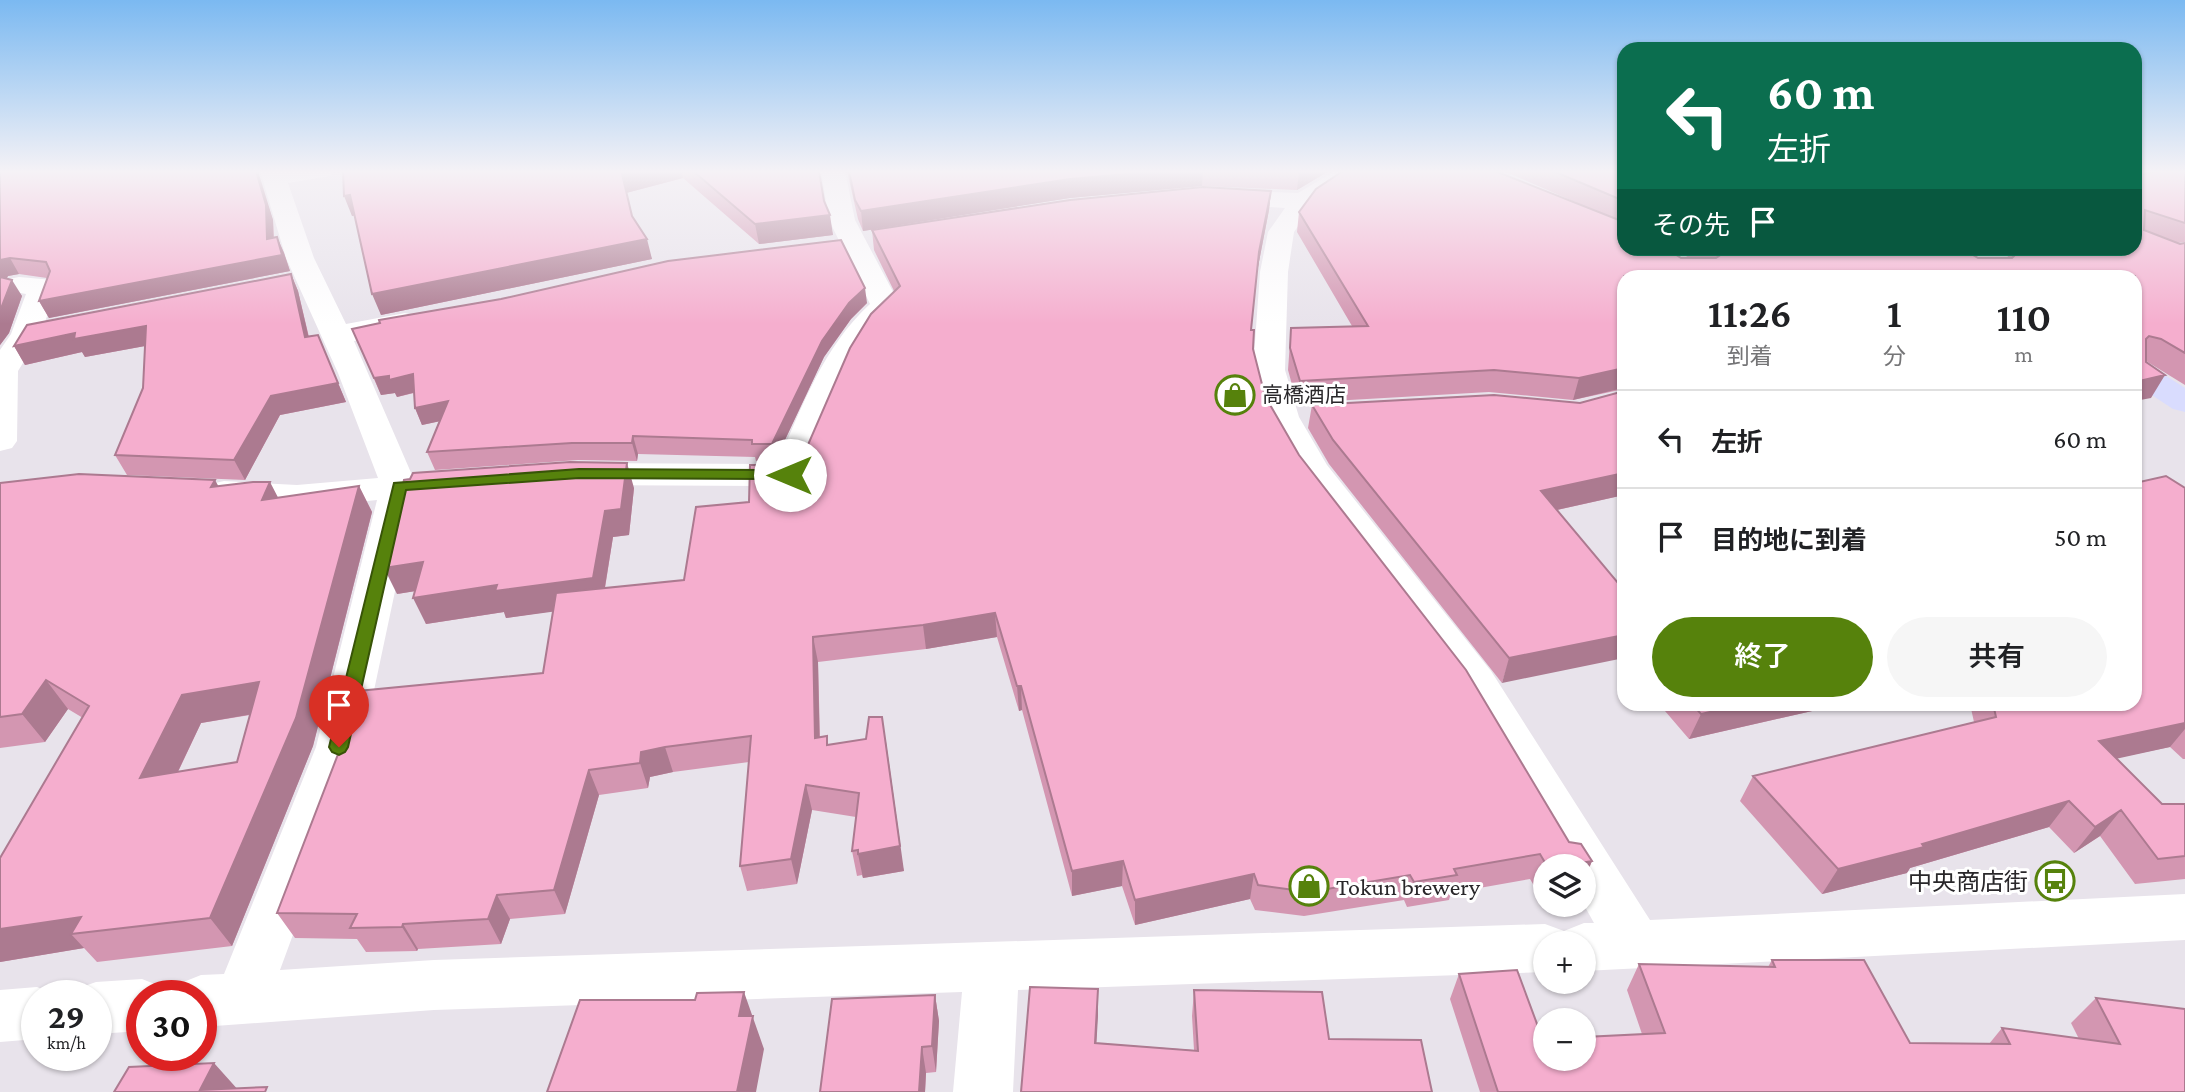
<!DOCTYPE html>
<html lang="ja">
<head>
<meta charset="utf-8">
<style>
	body { margin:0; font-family:"Crimson Pro","Noto Sans JP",serif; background:#f6f6f6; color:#202124; height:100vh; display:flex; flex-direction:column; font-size:26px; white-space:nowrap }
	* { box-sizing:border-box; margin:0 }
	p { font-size:23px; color:#757577 }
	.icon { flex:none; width:38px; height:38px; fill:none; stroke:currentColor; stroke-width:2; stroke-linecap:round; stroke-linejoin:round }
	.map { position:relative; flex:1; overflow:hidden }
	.side { position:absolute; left:1617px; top:270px; width:525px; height:441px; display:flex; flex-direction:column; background:#fff; border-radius:21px; box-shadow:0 2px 5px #0004 }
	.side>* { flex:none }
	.top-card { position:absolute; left:1617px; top:42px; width:525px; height:214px; border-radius:21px; box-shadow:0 2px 5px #0004; background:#0b6e4f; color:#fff; overflow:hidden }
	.controls { position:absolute; left:1533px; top:854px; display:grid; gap:14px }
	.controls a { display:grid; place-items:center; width:63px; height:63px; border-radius:50%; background:#fff; box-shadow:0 2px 5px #0004; font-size:35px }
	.speed { position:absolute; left:21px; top:980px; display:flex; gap:14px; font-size:35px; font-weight:700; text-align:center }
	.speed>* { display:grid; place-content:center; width:91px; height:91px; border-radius:50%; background:#fff; box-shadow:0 2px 5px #0004; line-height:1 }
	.speed small { font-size:18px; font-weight:400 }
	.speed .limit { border:10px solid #d22; background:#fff; color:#111 }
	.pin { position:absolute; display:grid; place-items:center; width:60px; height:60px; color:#fff; margin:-72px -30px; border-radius:50% 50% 50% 0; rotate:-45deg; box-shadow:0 0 7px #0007 }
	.pin .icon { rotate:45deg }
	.me { position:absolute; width:77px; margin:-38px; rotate:270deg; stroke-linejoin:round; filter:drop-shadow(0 0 5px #0008) }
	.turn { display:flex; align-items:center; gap:24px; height:147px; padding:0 35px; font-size:32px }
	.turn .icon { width:91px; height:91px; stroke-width:2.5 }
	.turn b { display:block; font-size:49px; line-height:60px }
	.then { display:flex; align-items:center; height:66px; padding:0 35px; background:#0003; gap:14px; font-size:26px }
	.eta { display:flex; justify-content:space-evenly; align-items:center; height:119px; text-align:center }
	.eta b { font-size:42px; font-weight:600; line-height:49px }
	.button { display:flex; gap:14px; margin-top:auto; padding:14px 35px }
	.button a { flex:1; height:80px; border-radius:42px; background:#56820c; color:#fff; font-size:28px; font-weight:600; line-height:80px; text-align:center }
	.button a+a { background:#f6f6f6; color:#202124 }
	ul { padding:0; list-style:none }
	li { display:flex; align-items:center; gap:21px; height:98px; padding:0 35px; border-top:2px solid #e0e0e0 }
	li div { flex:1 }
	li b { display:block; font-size:26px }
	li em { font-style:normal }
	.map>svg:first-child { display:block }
</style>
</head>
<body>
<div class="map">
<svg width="2185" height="1092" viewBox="0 0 2185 1092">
	<rect width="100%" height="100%" fill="#e8e3eb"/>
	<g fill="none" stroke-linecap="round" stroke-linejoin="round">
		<path fill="#fff" fill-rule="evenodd" d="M 260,171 L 334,171 L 330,176 L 288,183 L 314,258 L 346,324 L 405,313 L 416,316 L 420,322 L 416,328 L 354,341 L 412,475 L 457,471 L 470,474 L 475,482 L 470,490 L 415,497 L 362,747 L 280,970 L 434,960 L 1545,924 L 1564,931 L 1584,923 L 1594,923 L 1584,905 L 1584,866 L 1561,866 L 1461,693 L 1298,477 L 1265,417 L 1253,370 L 1260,272 L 1268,232 L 1285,208 L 1218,204 L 1209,202 L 1206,197 L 1209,192 L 1218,190 L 1298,193 L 1335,171 L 1365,171 L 1312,206 L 1294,232 L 1288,272 L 1285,370 L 1299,417 L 1327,465 L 1491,671 L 1650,920 L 2185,894 L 2185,940 L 1584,971 L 1584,943 L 1545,943 L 1545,972 L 1018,990 L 1013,1092 L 953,1092 L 962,992 L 434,1010 L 201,1027 L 201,996 L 175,996 L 181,983 L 201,975 L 224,974 L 316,747 L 377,500 C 323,505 265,513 211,500 L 206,492 L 211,484 L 224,481 L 297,485 L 378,478 L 338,373 L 286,258 Z
			M 821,171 L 845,171 L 855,220 L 900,305 L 872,334 L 851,369 L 803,483 L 790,486 L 576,485 L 563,482 L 558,474 L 563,466 L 576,463 L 777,464 C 802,407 823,347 870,304 L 829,220 Z
			M 19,277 L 53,280 L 57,286 L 41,334 L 18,371 L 17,441 L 12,448 L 0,451 L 0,350 L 11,334 L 26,294 L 9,291 L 5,285 L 9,279 Z
			M 142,979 L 162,987 L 166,996 L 142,996 L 142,1031 L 96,1034 L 96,996 L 73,996 L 76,989 L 96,982 Z
			M 37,987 L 58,996 L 37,996 L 37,1039 L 0,1042 L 0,990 Z"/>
		<path fill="#d9dcfe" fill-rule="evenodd" d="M 2135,361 L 2146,363 L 2185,388 L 2185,412 L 2173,409 L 2135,384 Z"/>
	</g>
	<path fill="#d396b1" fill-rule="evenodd" d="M 0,171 L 257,172 L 273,220 L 274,238 L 277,237 L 284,253 L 290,271 L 49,318 L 39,301 L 47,278 L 19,274 L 8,276 L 7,278 L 22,296 L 9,333 L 0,345 Z
		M 343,171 L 819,171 L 824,201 L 833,235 L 759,244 L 683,178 L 626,193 L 632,216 L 652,259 L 381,315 L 354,215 L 352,216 Z
		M 847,171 L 1329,171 L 1297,190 L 1202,186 L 1070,198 L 863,231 L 858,219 Z
		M 1504,171 L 1624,171 L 1624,248 L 1681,258 L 1689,258 L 1674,248 L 1962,248 L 1978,258 L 2007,258 L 2011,250 L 2135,248 L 2135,171 L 2148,171 L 2144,172 L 2144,174 L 2185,171 L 2185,242 L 2177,243 L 2180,244 L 2185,243 L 2185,385 L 2146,361 L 2151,398 L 2135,276 L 1624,276 L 1624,389 L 1573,400 L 1489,392 L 1297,403 L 1288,370 L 1291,328 L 1352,326 L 1297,232 L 1299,212 L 1600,213 Z
		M 1271,191 L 1269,210 L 1257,272 L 1251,330 L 1253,349 L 1265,396 L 1299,455 L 1569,842 L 1592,861 L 1584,880 L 1584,866 L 1545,866 L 1545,893 L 1539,894 L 1530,879 L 1451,893 L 1449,900 L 1407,907 L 1404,900 L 1304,916 L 1255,910 L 1250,899 L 1135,925 L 1122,886 L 1072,896 L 1022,710 L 1019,711 L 997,637 L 926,649 L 818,662 L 820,737 L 829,745 L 866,739 L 904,871 L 863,878 L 862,875 L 857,876 L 852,851 L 856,817 L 812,810 L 797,884 L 747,891 L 740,866 L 749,762 L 673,772 L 650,777 L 648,788 L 599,795 L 565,914 L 510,919 L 501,944 L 418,949 L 417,951 L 366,952 L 357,939 L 295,938 L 277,913 L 543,673 L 553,611 L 506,618 L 504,612 L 426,624 L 415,591 L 397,594 L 634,488 L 629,535 L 613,537 L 605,588 L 684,580 L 749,502 L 786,465 L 801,461 L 894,291 L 874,250 L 872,230 Z
		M 1967,248 L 2003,248 L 1975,253 Z
		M 291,274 L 298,291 L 309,337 L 318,335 L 346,402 L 280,415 L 245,480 L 127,475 L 115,455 L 143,388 L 145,346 L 85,357 L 82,352 L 25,365 L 14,346 Z
		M 867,303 L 851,319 L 824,357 L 775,461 L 756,461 L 755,457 L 638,454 L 637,461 L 578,460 L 435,470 L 427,452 L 440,421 L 422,425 L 415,408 L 414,393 L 397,397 L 395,393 L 381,395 L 352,329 Z
		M 1624,391 L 1624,495 L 1557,510 L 1502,683 L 1329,464 L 1308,428 L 1312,405 L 1580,403 Z
		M 0,483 L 219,486 L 278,498 L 359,486 L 372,512 L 313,746 L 232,946 L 97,962 L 84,948 L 0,962 L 83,718 L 68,709 L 45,742 L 0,748 ZM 250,715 L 237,762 L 178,772 L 201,723 Z
		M 2185,488 L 2185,759 L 2183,759 L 2170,747 L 2116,758 L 2162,804 L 2185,804 L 2185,879 L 2135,884 L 2100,836 L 2074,853 L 2049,827 L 1910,868 L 1907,873 L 1822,894 L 1740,801 L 1753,776 L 1974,722 L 1970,704 L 2135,704 Z
		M 1659,704 L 1843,704 L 1689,739 Z
		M 1772,960 L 1910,1043 L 1989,1044 L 2002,1028 L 2079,1039 L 2071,1023 L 2096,998 L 2185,1092 L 1480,1092 L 1450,999 L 1459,974 L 1543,1040 L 1642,1034 L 1627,990 L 1639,964 L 1768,967 Z
		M 1098,989 L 1096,1043 L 1194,1050 L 1192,1016 L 1194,990 L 1329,1039 L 1021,1092 Z
		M 935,995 L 939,1021 L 936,1072 L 926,1073 L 925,1092 L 820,1092 Z"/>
	<path fill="#ac7a90" d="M 256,171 L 258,171 L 273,220 L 274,255 L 267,239 Z
		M 632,171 L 682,171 L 683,178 L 626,193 L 622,174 Z
		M 1158,171 L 1203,171 L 1202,186 L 1070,198 L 863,231 L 861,211 L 1070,179 Z
		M 1299,171 L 1329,171 L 1297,190 Z
		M 1271,191 L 1269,210 L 1257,272 L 1259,252 Z
		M 350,195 L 358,215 L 352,216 L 344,196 Z
		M 830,215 L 833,235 L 759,244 L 755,224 Z
		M 277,237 L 284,253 L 290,271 L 49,318 L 39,301 Z
		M 647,239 L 652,259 L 381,315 L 372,294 Z
		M 1978,248 L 2003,248 L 1975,253 Z
		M 10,258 L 19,274 L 8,276 L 3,284 L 0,281 L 0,260 Z
		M 291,274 L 298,291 L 313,356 L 305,337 Z
		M 12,280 L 22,296 L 9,333 L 0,345 L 0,311 Z
		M 865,288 L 867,303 L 851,319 L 824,357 L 775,461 L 772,444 L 822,341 L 849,303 Z
		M 146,326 L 156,344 L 85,357 L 82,352 L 25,365 L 14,346 L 75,333 Z
		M 318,335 L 346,402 L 280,415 L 245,480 L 234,460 L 271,396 Z
		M 1624,368 L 1623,388 L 1573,400 L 1579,378 Z
		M 413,374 L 420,391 L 397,397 L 395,393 L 381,395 L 374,378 L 389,376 Z
		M 2165,375 L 2151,398 L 2135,401 L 2135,382 Z
		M 448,401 L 455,418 L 422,425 L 415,408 Z
		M 633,436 L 638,454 L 637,461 L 632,443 Z
		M 627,463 L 634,488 L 629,535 L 613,537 L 602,605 L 506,618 L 504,612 L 426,624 L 413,598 L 497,585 L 605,511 Z
		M 1624,473 L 1624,495 L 1534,515 L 1541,491 Z
		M 215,480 L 230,507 L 211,487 Z
		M 270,482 L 284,509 L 262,500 Z
		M 359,486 L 372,512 L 313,746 L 232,946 L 210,918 Z
		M 423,562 L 435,588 L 397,594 L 384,568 Z
		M 995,613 L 997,637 L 926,649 L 923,625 Z
		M 1624,635 L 1624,658 L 1502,683 L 1509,658 Z
		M 813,637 L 818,662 L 820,763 L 815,738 Z
		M 46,680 L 68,709 L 45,742 L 22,714 Z
		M 259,682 L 277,710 L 201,723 L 161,807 L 140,778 L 182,695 Z
		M 1017,686 L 1021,686 L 1022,710 L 1019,711 Z
		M 1746,704 L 1843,704 L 1689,739 L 1701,714 Z
		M 2185,723 L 2185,729 L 2170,747 L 2079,767 L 2099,741 Z
		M 886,742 L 904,871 L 863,878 L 858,854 Z
		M 665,747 L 673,772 L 650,777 L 648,788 L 640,763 L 641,752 Z
		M 589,770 L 599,795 L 565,914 L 554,890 Z
		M 806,785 L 812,810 L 797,884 L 791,859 Z
		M 2069,801 L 2049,827 L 1910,868 L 1907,873 L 1822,894 L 1838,869 Z
		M 2121,810 L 2100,836 L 2074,853 L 2095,827 Z
		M 1123,861 L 1122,886 L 1072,896 L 1072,871 Z
		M 1592,861 L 1584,880 L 1584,866 L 1565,866 Z
		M 1254,874 L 1250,899 L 1135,925 L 1135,900 Z
		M 1545,878 L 1545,893 L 1539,894 Z
		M 497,895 L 510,919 L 501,944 L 488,919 Z
		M 81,917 L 71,934 L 84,948 L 0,962 L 0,929 Z
		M 403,924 L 418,949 L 417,951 L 402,927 Z
		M 1098,989 L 1098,1016 L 1095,1068 L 1095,1043 Z
		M 744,992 L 764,1049 L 756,1092 L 737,1092 L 739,1016 Z
		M 935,995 L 939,1021 L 936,1072 L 932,1046 Z
		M 922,1047 L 926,1073 L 925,1092 L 919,1092 Z
		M 214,1063 L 240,1092 L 200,1090 Z"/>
	<path fill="#f5aece" stroke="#ac7a90" stroke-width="2" fill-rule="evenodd" d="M 0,171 L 256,171 L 266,205 L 267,239 L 277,237 L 282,255 L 39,301 L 50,271 L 46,262 L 10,258 L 0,260 Z
		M 343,171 L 632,171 L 622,174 L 632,216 L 647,239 L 372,294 L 350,195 L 344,196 Z
		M 693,171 L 819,171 L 824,201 L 830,215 L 755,224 Z
		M 849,171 L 1158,171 L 1070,179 L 861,211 L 855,200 Z
		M 1343,171 L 1495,171 L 1624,222 L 1624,248 L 1666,248 L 1681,258 L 1716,258 L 1719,256 L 1714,248 L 1962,248 L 1978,258 L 2012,258 L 2014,256 L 2011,250 L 2020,248 L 2135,248 L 2135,171 L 2144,171 L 2144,174 L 2156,171 L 2185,171 L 2185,223 L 2145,210 L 2144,230 L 2180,244 L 2185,243 L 2185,353 L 2161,339 L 2149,336 L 2146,339 L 2146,362 L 2165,375 L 2135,382 L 2135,276 L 1624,276 L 1624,368 L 1579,378 L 1494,370 L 1300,381 L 1290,348 L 1291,328 L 1368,326 L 1299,212 L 1316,189 Z
		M 1553,171 L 1624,171 L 1624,201 Z
		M 1203,187 L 1271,191 L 1259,252 L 1251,330 L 1254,330 L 1253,349 L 1265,396 L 1299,455 L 1466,670 L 1569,842 L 1581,844 L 1592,861 L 1565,866 L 1547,866 L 1540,854 L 1454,869 L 1457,875 L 1414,882 L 1410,875 L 1309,892 L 1258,885 L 1254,874 L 1135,900 L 1123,861 L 1072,871 L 1021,686 L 1017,686 L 995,613 L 923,625 L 813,637 L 815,738 L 827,736 L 827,745 L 866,739 L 869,717 L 882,717 L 900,846 L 858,854 L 858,850 L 852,851 L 859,793 L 806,785 L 791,859 L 740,866 L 751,736 L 665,747 L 641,752 L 640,763 L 589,770 L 554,890 L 497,895 L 488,919 L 403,924 L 402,927 L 350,928 L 357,914 L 277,913 L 350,723 L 358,691 L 543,673 L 556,593 L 684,580 L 696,507 L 749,502 L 750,465 L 786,465 L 801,461 L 850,348 L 871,314 L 900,286 L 872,230 L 1070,200 Z
		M 841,240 L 865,288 L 849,303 L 822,341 L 772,444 L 752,444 L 752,440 L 633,436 L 632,443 L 572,443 L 427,452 L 448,401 L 415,408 L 413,374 L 389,380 L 389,376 L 374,378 L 352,329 L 380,323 L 379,320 L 501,299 L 668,261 Z
		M 291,274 L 305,337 L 318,335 L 338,383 L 271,396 L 234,460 L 115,455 L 143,388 L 146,326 L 74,339 L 75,333 L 14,346 L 27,325 Z
		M 0,277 L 12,280 L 0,311 Z
		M 1624,391 L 1624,473 L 1541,491 L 1624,590 L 1624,635 L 1509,658 L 1333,440 L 1312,405 L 1494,395 L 1580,403 Z
		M 570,462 L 627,463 L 621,509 L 605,511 L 593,578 L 495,591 L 497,585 L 413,598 L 423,562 L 384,568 L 404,480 L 410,479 L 413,473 Z
		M 79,474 L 215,480 L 211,487 L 253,482 L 270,482 L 262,500 L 359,486 L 296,718 L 210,918 L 71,934 L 81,917 L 0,929 L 0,858 L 89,706 L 46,680 L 22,714 L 0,717 L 0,483 ZM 259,682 L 237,762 L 140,778 L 182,695 Z
		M 2166,476 L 2185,488 L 2185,723 L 2099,741 L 2162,804 L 2185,804 L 2185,856 L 2158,859 L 2121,810 L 2095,827 L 2069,801 L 1922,844 L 1924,847 L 1838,869 L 1753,776 L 1996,717 L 1993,704 L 2135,704 L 2135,483 Z
		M 1692,704 L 1746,704 L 1701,714 Z
		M 1772,960 L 1864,960 L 1910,1043 L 2010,1044 L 2002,1028 L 2120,1044 L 2096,998 L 2185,1009 L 2185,1092 L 1498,1092 L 1459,974 L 1517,970 L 1543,1040 L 1545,1039 L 1545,1059 L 1584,1059 L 1584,1037 L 1665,1033 L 1639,964 L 1775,967 Z
		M 1030,987 L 1098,989 L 1095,1043 L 1198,1051 L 1194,990 L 1322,992 L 1329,1039 L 1421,1040 L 1432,1092 L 1021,1092 Z
		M 744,992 L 739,1016 L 753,1016 L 737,1092 L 547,1092 L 580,1000 L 695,1000 L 697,993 Z
		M 935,995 L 932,1046 L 922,1047 L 919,1092 L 820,1092 L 832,999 Z
		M 214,1063 L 200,1090 L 267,1087 L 265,1092 L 114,1092 L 129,1067 Z"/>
	<linearGradient id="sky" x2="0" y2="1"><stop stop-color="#7bb9f1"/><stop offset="0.53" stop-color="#f5f2f6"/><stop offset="1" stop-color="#f5f2f6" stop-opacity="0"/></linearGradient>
	<rect width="2185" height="324" fill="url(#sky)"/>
	<path fill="#56820c" stroke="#385408" stroke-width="2" d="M 579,469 L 790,470 L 797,475 L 790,479 L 579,478 L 406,490 L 348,747 L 345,752 L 339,755 L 332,752 L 329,747 L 394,483 Z"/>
	<defs>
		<g id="shop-ring" transform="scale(2.0125)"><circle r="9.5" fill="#fff" stroke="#56820c" stroke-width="1.5"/><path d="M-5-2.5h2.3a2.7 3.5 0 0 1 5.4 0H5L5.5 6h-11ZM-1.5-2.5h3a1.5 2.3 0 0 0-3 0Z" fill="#56820c"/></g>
		<g id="bus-ring" transform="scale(2.0125)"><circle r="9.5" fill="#fff" stroke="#56820c" stroke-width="1.5"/><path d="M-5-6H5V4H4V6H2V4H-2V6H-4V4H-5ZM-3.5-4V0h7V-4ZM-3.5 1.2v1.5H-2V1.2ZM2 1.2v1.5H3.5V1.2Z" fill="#56820c"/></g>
	</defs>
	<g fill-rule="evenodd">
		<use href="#shop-ring" x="1235" y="395"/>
		<use href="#bus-ring" x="2055" y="881"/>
		<use href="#shop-ring" x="1309" y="886"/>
	</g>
	<g text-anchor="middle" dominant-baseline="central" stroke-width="6" stroke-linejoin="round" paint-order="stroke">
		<g font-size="21" fill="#29272a" stroke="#fff" text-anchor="start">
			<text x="1262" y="395">高橋酒店</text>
		</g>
		<g font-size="24" fill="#29272a" stroke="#fff" text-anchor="end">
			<text x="2028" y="881">中央商店街</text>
			<text x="1336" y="886" text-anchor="start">Tokun brewery</text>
		</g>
	</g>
</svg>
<div class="controls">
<a><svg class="icon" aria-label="layers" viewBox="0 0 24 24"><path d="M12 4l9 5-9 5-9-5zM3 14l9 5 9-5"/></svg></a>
<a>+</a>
<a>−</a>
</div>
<div class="speed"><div>29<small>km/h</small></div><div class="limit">30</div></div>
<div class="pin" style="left:339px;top:747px;background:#d93025"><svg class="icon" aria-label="arrive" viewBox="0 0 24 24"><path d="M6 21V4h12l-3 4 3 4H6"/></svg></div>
<svg class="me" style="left:790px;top:475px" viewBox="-20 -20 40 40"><circle r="19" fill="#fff"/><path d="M0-13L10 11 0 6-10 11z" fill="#56820c"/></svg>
<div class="top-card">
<div class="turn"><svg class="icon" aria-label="left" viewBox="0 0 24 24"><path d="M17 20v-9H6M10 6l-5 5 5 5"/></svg><div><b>60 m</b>左折</div></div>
<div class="then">その先<svg class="icon" aria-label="arrive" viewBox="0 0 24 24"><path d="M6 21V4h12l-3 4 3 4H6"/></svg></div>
</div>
<section class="side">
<div class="eta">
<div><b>11:26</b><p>到着</p></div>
<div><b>1</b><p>分</p></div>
<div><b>110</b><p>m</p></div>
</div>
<ul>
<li><svg class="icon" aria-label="left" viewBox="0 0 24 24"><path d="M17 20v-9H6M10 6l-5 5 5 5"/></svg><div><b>左折</b></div><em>60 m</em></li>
<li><svg class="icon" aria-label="arrive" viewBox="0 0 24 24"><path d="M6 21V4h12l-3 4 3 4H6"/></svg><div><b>目的地に到着</b></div><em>50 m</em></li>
</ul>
<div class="button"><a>終了</a><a>共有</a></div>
</section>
</div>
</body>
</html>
